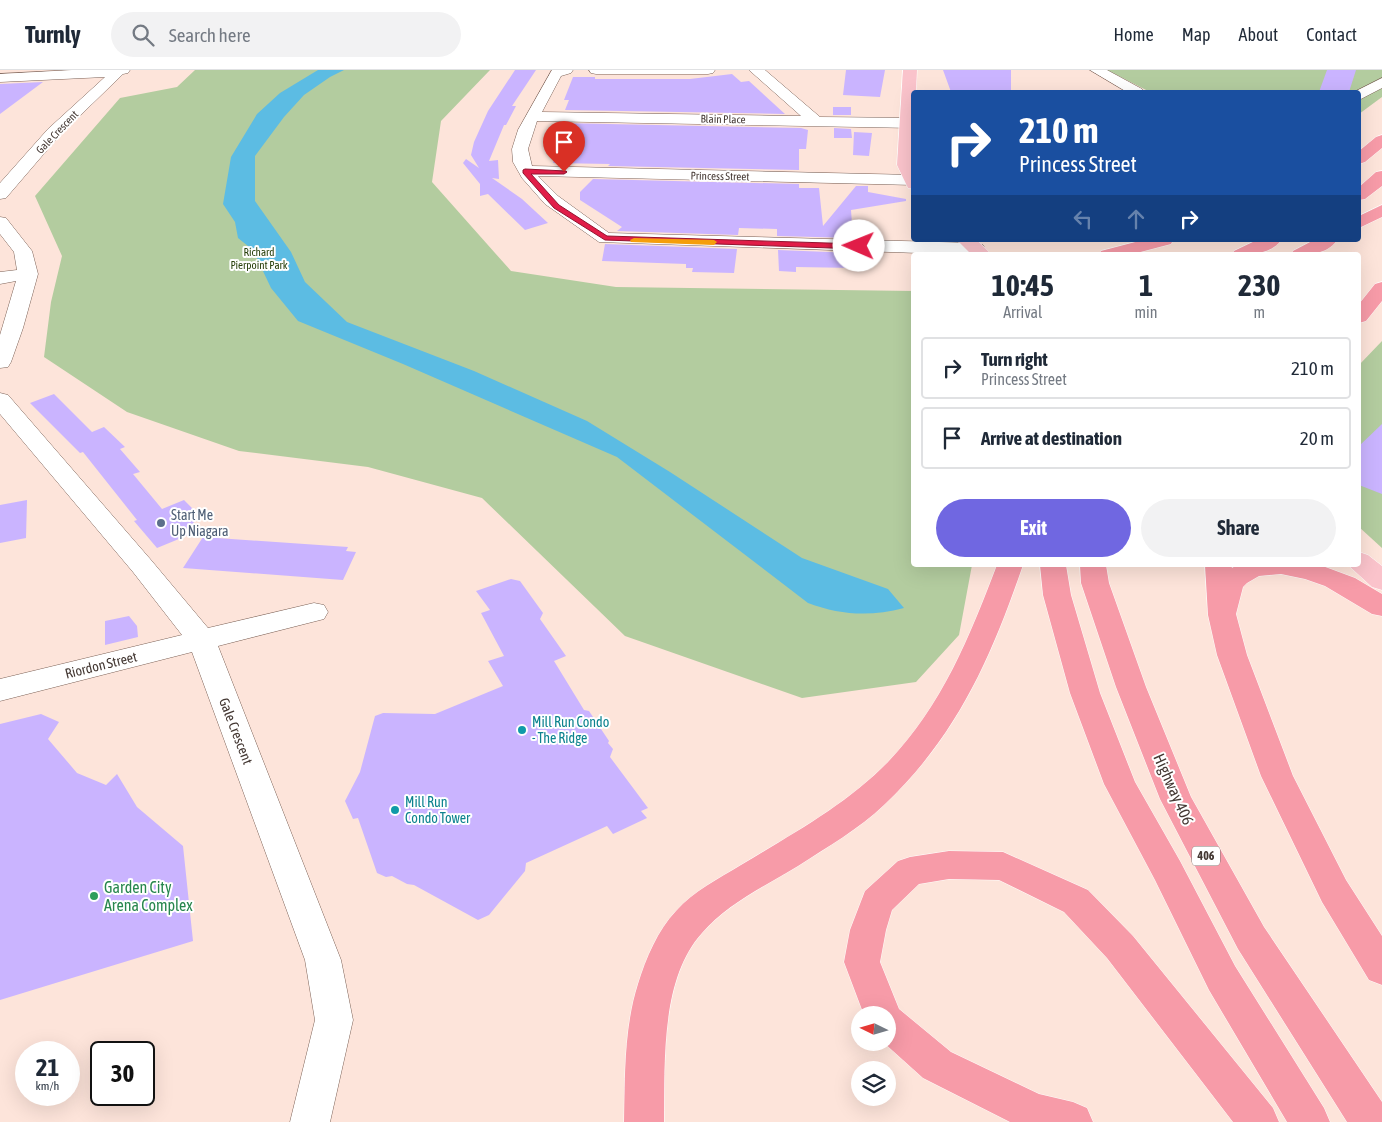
<!DOCTYPE html>
<html lang="en">
<head>
<meta charset="utf-8">
<style>
	body { margin:0; font-family:"Asap Condensed",sans-serif; background:#f2f2f3; color:#1f2937; height:100vh; display:flex; flex-direction:column; font-size:19px; white-space:nowrap }
	* { box-sizing:border-box; margin:0 }
	p { font-size:16px; color:#747a83 }
	.icon { flex:none; width:28px; height:28px; fill:none; stroke:currentColor; stroke-width:2; stroke-linecap:round; stroke-linejoin:round }
	.map { position:relative; flex:1; overflow:hidden }
	.sheet { position:absolute; left:911px; top:182px; width:450px; height:315px; display:flex; flex-direction:column; background:#fff; border-radius:5px; box-shadow:0 5px 20px #0002 }
	.sheet>* { flex:none }
	.banner { position:absolute; left:911px; top:20px; width:450px; height:152px; border-radius:5px; box-shadow:0 5px 20px #0002; background:#1a4fa0; color:#fff; overflow:hidden }
	.needle { width:32px; rotate:275deg }
	.buttons { position:absolute; left:851px; top:936px; display:grid; gap:10px }
	.buttons a { display:grid; place-items:center; width:45px; height:45px; border-radius:50%; background:#fff; box-shadow:0 5px 20px #0002; font-size:25px }
	.speed { position:absolute; left:15px; top:971px; display:flex; gap:10px; font-size:25px; font-weight:700; text-align:center }
	.speed>* { display:grid; place-content:center; width:65px; height:65px; border-radius:50%; background:#fff; box-shadow:0 5px 20px #0002; line-height:1 }
	.speed small { font-size:12px; font-weight:400 }
	.speed .limit { border:2px solid #111; border-radius:8px; background:#fff; color:#111 }
	.pin { position:absolute; display:grid; place-items:center; width:42px; height:42px; color:#fff; margin:-51px -21px; border-radius:50% 50% 50% 0; rotate:-45deg; box-shadow:0 0 5px #0007 }
	.pin .icon { rotate:45deg }
	.me { position:absolute; width:55px; margin:-28px; rotate:271deg; stroke-linejoin:round; filter:drop-shadow(0 0 4px #0008) }
	.turn { display:flex; align-items:center; gap:18px; height:105px; padding:0 25px; font-size:22px }
	.turn .icon { width:65px; height:65px; stroke-width:2.5 }
	.turn b { display:block; font-size:35px; line-height:42px }
	.lanes { display:flex; align-items:center; height:48px; padding:0 25px; background:#0003; justify-content:center; gap:25px; direction:ltr }
	.lanes .off { opacity:.35 }
	.eta { display:flex; justify-content:space-evenly; align-items:center; height:85px; text-align:center }
	.eta b { font-size:30px; font-weight:700; line-height:35px }
	.button { display:flex; gap:10px; margin-top:auto; padding:10px 25px }
	.button a { flex:1; height:58px; border-radius:30px; background:#7067e1; color:#fff; font-size:20px; font-weight:700; line-height:58px; text-align:center }
	.button a+a { background:#f2f2f3; color:#1f2937 }
	ul { padding:0; list-style:none }
	li { display:flex; align-items:center; gap:15px; height:62px; margin:0 10px 8px; padding:0 15px; border:2px solid #e0e1e3; border-radius:5px }
	li div { flex:1 }
	li b { display:block; font-size:19px }
	li em { font-style:normal }
	header { display:flex; align-items:center; gap:30px; box-sizing:border-box; height:70px; padding:0 25px; background:#fff; border-bottom:1px solid #e0e1e3 }
	header strong { font-size:24px }
	nav { display:flex; gap:28px; margin-inline-start:auto; font-size:18px }
	.search { width:350px; height:45px; background:#f2f2f3; display:flex; align-items:center; gap:12px; box-sizing:border-box; padding:0 18px; border-radius:28px; color:#747a83; font-size:19px }
	.map>svg:first-child { display:block }
</style>
</head>
<body>
<header>
<strong>Turnly</strong>
<div class="search"><svg class="icon" aria-label="search" viewBox="0 0 24 24"><circle cx="10" cy="10" r="6"/><path d="M15 15l6 6"/></svg>Search here</div>
<nav><a>Home</a><a>Map</a><a>About</a><a>Contact</a></nav>
</header>
<div class="map">
<svg width="1382" height="1052" viewBox="0 0 1382 1052">
	<rect width="100%" height="100%" fill="#fde4da"/>
	<path fill="#b3cc9f" d="M 195,0 L 490,0 L 441,51 L 432,112 L 511,201 L 616,217 L 914,221 L 914,495 L 972,495 L 959,565 L 916,612 L 802,628 L 625,566 L 482,428 L 368,397 L 239,381 L 127,342 L 44,287 L 51,232 L 62,186 L 35,126 L 120,28 L 177,17 Z
		M 1107,0 L 1382,0 L 1382,27 L 1359,44 L 1359,22 L 1150,22 Z
		M 1382,271 L 1382,478 L 1359,457 L 1359,295 Z"/>
	<path fill="#5cbce3" d="M 318,0 L 344,0 L 330,7 L 304,25 L 284,47 L 255,86 L 255,131 L 291,182 L 305,212 L 347,252 L 474,301 L 587,351 L 670,402 L 802,488 L 888,519 L 904,538 C 870,547 840,545 808,533 L 617,387 L 403,294 L 298,251 L 271,218 L 253,180 L 238,168 L 235,152 L 223,134 L 231,87 L 257,44 L 280,23 Z"/>
	<path fill="#cab4ff" d="M 515,0 L 536,0 L 512,36 L 516,36 L 506,55 L 504,55 L 489,91 L 498,90 L 499,109 L 492,108 L 522,129 L 548,153 L 525,160 L 488,124 L 480,126 L 480,114 L 463,93 L 466,89 L 479,98 L 471,85 L 474,72 L 488,41 Z
		M 846,0 L 885,0 L 880,27 L 843,25 Z
		M 943,0 L 1011,0 L 1011,22 L 951,22 Z
		M 1327,0 L 1356,0 L 1349,22 L 1319,22 Z
		M 732,4 L 741,12 L 749,11 L 785,44 L 565,40 L 569,30 L 564,30 L 573,7 L 595,7 L 595,9 L 690,9 Z
		M 43,12 L 0,44 L 0,14 Z
		M 833,37 L 851,37 L 851,45 L 833,45 Z
		M 560,53 L 801,58 L 808,60 L 806,79 L 799,79 L 799,100 L 608,96 L 610,94 L 553,93 L 556,82 L 549,82 Z
		M 834,58 L 851,59 L 852,68 L 834,68 Z
		M 854,62 L 872,63 L 869,86 L 853,85 Z
		M 593,109 L 799,114 L 799,118 L 819,118 L 823,156 L 856,116 L 868,116 L 868,122 L 906,129 L 906,131 L 851,140 L 853,168 L 777,166 L 777,159 L 739,158 L 738,165 L 617,161 L 622,157 L 580,130 L 580,122 Z
		M 605,174 L 737,179 L 734,203 L 692,202 L 693,198 L 686,198 L 686,194 L 602,191 Z
		M 778,180 L 854,183 L 856,198 L 796,197 L 796,202 L 779,201 Z
		M 54,324 L 92,362 L 104,357 L 125,377 L 120,379 L 140,402 L 133,404 L 162,439 L 184,430 L 196,442 L 191,464 L 157,478 L 134,451 L 137,450 L 83,382 L 80,383 L 30,333 Z
		M 1382,354 L 1382,424 L 1359,415 L 1359,376 Z
		M 27,430 L 26,468 L 0,473 L 0,435 Z
		M 203,467 L 348,477 L 346,481 L 356,482 L 343,510 L 183,498 Z
		M 511,509 L 520,511 L 543,543 L 540,549 L 566,586 L 554,591 L 584,640 L 589,641 L 609,671 L 608,673 L 613,679 L 610,687 L 648,738 L 641,741 L 647,748 L 613,764 L 607,756 L 526,793 L 525,801 L 489,845 L 478,850 L 414,815 L 407,814 L 392,806 L 386,807 L 377,803 L 358,748 L 353,749 L 345,731 L 360,702 L 375,646 L 383,643 L 435,644 L 503,616 L 488,591 L 504,586 L 481,543 L 490,540 L 476,521 Z
		M 129,546 L 137,556 L 138,567 L 105,575 L 105,551 Z
		M 41,644 L 59,652 L 48,669 L 77,703 L 106,715 L 117,704 L 137,737 L 183,776 L 193,871 L 0,930 L 0,654 Z"/>
	<g fill="none" stroke-linecap="round" stroke-linejoin="round">
		<g stroke="#7c6257" stroke-width="1">
			<path id="minor" d="M 72,0 L 130,0 L 128,3 L 123,4 L 60,65 L 6,128 L 0,129 L 0,113 L 48,59 L 105,7 L 0,12 L 0,4 Z
				M 552,0 L 573,0 L 571,3 L 561,6 L 542,42 L 801,46 L 749,0 L 765,0 L 820,47 L 914,48 L 914,58 L 537,51 L 528,79 L 532,96 L 914,105 L 914,115 L 538,106 L 558,126 L 609,163 L 976,173 L 983,175 L 985,179 L 983,183 L 976,185 L 599,172 L 545,134 L 522,108 L 513,92 L 512,79 L 518,60 Z
				M 589,0 L 715,0 L 713,3 L 708,4 L 596,4 L 591,3 Z
				M 1090,0 L 1107,0 L 1142,19 L 1144,22 L 1127,22 Z
				M 1382,8 L 1382,18 L 1359,30 L 1359,22 L 1354,22 Z
				M 0,147 L 6,148 L 32,181 L 38,204 L 23,258 L 11,292 L 8,297 L 0,298 L 0,265 L 16,211 L 0,214 L 0,202 L 17,200 L 14,182 L 0,164 Z
				M 0,323 L 8,325 L 151,490 L 208,558 L 314,533 L 324,535 L 328,542 L 324,549 L 218,576 L 341,890 L 353,950 L 330,1052 L 290,1052 L 315,950 L 305,890 L 192,582 L 0,631 L 0,609 L 182,565 L 133,502 L 0,344 Z"/>
		</g>
		<g stroke="#fff" stroke-width="1">
			<path id="major" d="M 903,0 L 917,0 L 916,22 L 914,22 L 914,119 L 908,118 L 897,95 Z
				M 957,170 L 977,170 L 992,185 L 972,185 Z
				M 1359,482 L 1368,485 L 1382,496 L 1382,520 L 1372,517 L 1348,495 L 1359,495 Z"/>
		</g>
		<g stroke="#fff" stroke-width="1">
			<path id="highway" d="M 1382,65 L 1382,78 L 1365,92 L 1359,94 L 1359,81 L 1376,67 Z
				M 1382,101 L 1382,116 L 1365,129 L 1359,130 L 1359,117 L 1376,102 Z
				M 1382,135 L 1382,147 L 1359,158 L 1359,146 Z
				M 1143,170 L 1173,170 L 1171,174 L 1129,185 L 1099,185 L 1101,181 Z
				M 1257,170 L 1281,170 C 1271,185 1248,185 1232,185 L 1234,181 Z
				M 1314,170 L 1337,170 C 1327,185 1307,185 1291,185 L 1293,181 Z
				M 1382,212 L 1382,231 L 1366,251 L 1359,253 L 1359,234 L 1375,214 Z
				M 997,495 L 1023,495 C 991,588 957,666 884,735 C 859,759 827,777 798,796 C 765,816 727,834 702,863 C 660,909 665,994 664,1052 L 624,1052 C 625,1006 624,958 638,914 C 646,888 658,860 676,841 C 694,821 718,809 741,795 C 792,764 846,735 888,692 C 942,636 970,566 997,495 Z
				M 1040,495 L 1066,495 L 1071,525 L 1100,623 L 1135,712 L 1180,791 L 1235,896 L 1324,1038 L 1330,1052 L 1287,1052 L 1209,920 L 1155,810 L 1104,714 L 1070,623 L 1043,525 Z
				M 1080,495 L 1106,495 L 1109,513 L 1146,617 L 1191,727 L 1264,857 L 1382,1032 L 1382,1052 L 1347,1052 L 1238,879 L 1160,729 L 1116,617 L 1081,513 Z
				M 1205,495 L 1231,495 L 1232,498 L 1237,495 L 1320,495 L 1355,508 L 1382,524 L 1382,546 L 1372,544 L 1325,516 L 1305,509 L 1281,504 L 1259,506 L 1247,513 L 1243,517 L 1236,544 L 1247,585 L 1293,706 L 1346,810 L 1382,866 L 1382,915 L 1369,910 L 1322,832 L 1261,706 L 1217,585 L 1208,545 Z
				M 949,781 L 1003,782 L 1088,820 L 1133,866 L 1273,1038 L 1279,1052 L 1233,1052 L 1107,888 L 1064,842 L 999,810 L 949,809 L 919,814 L 892,840 L 886,860 L 880,892 L 899,939 L 951,982 L 1039,1024 L 1073,1032 L 1087,1038 L 1093,1052 L 1010,1052 L 923,1008 L 883,972 L 888,972 L 888,945 L 864,945 L 844,892 L 850,860 L 865,821 L 898,791 L 910,787 Z"/>
		</g>
		<use href="#minor" fill="#fff" fill-rule="evenodd"/>
		<use href="#major" fill="#fac3cb" fill-rule="evenodd"/>
		<use href="#highway" fill="#f79ba8" fill-rule="evenodd"/>
	</g>
	<path fill="#e11d48" stroke="#92132f" d="M 525,99 L 566,101 L 567,102 L 564,104 L 531,104 L 559,135 L 607,166 L 859,174 L 863,176 L 859,179 L 605,170 L 554,138 L 523,103 L 523,100 Z"/>
	<path fill="#f59e0b" d="M 634,168 L 714,170 L 717,172 L 714,175 L 631,172 L 630,170 Z"/>
	<circle fill="#5c6f8a" stroke="#fff" stroke-width="2" cx="161" cy="453" r="5"/>
	<g fill="#0f9aa8" stroke="#fff" stroke-width="2">
		<circle cx="522" cy="660" r="5"/>
		<circle cx="395" cy="740" r="5"/>
	</g>
	<circle fill="#2e9e5b" stroke="#fff" stroke-width="2" cx="94" cy="826" r="5"/>
	<g text-anchor="middle" dominant-baseline="central" stroke-width="4" stroke-linejoin="round" paint-order="stroke">
		<g font-size="11" fill="#443833" stroke="#fff">
			<text transform="translate(723 49) rotate(1)">Blain Place</text>
			<text transform="translate(57 62) rotate(-46)">Gale Crescent</text>
			<text transform="translate(720 106) rotate(1)">Princess Street</text>
		</g>
		<g font-size="11" fill="#273f0b" stroke="#fff">
			<text x="259" y="182">Richard<tspan x="259" dy="13">Pierpoint Park</tspan></text>
		</g>
		<rect fill="#fff" stroke="#7c7470" stroke-width="1" x="1192" y="776.5" width="28" height="19" rx="4"/>
		<g font-size="12" font-weight="bold" fill="#443833">
			<text x="1206" y="786">406</text>
		</g>
		<g font-size="14" fill="#4e5e75" stroke="#fff" text-anchor="start">
			<text x="171" y="445">Start Me<tspan x="171" dy="16">Up Niagara</tspan></text>
		</g>
		<g font-size="14" fill="#443833" stroke="#fff">
			<text transform="translate(101 595) rotate(-14)">Riordon Street</text>
			<text transform="translate(236 661) rotate(69)">Gale Crescent</text>
		</g>
		<g font-size="14" fill="#0d838f" stroke="#fff" text-anchor="start">
			<text x="532" y="652">Mill Run Condo<tspan x="532" dy="16">- The Ridge</tspan></text>
			<text x="405" y="732">Mill Run<tspan x="405" dy="16">Condo Tower</tspan></text>
		</g>
		<g font-size="16" fill="#443833" stroke="#fff">
			<text transform="translate(1174 719) rotate(66)">Highway 406</text>
		</g>
		<g font-size="16" fill="#27864d" stroke="#fff" text-anchor="start">
			<text x="104" y="817">Garden City<tspan x="104" dy="18">Arena Complex</tspan></text>
		</g>
	</g>
</svg>
<div class="buttons">
<a><svg class="needle" viewBox="-14 -14 28 28"><path d="M0-13l5 13h-10z" fill="#e53935"/><path d="M0 13l5-13h-10z" fill="#747a83"/></svg></a>
<a><svg class="icon" aria-label="layers" viewBox="0 0 24 24"><path d="M12 4l9 5-9 5-9-5zM3 14l9 5 9-5"/></svg></a>
</div>
<div class="speed"><div>21<small>km/h</small></div><div class="limit">30</div></div>
<div class="pin" style="left:564px;top:102px;background:#d93025"><svg class="icon" aria-label="arrive" viewBox="0 0 24 24"><path d="M6 21V4h12l-3 4 3 4H6"/></svg></div>
<svg class="me" style="left:859px;top:176px" viewBox="-20 -20 40 40"><circle r="19" fill="#fff"/><path d="M0-13L10 11 0 6-10 11z" fill="#e11d48"/></svg>
<div class="banner">
<div class="turn"><svg class="icon" aria-label="right" viewBox="0 0 24 24"><path d="M7 20v-9h11M14 6l5 5-5 5"/></svg><div><b>210 m</b>Princess Street</div></div>
<div class="lanes"><svg class="icon off" aria-label="left" viewBox="0 0 24 24"><path d="M17 20v-9H6M10 6l-5 5 5 5"/></svg><svg class="icon off" aria-label="ahead" viewBox="0 0 24 24"><path d="M12 20V5M6 11l6-6 6 6"/></svg><svg class="icon" aria-label="right" viewBox="0 0 24 24"><path d="M7 20v-9h11M14 6l5 5-5 5"/></svg></div>
</div>
<section class="sheet">
<div class="eta">
<div><b>10:45</b><p>Arrival</p></div>
<div><b>1</b><p>min</p></div>
<div><b>230</b><p>m</p></div>
</div>
<ul>
<li><svg class="icon" aria-label="right" viewBox="0 0 24 24"><path d="M7 20v-9h11M14 6l5 5-5 5"/></svg><div><b>Turn right</b><p>Princess Street</p></div><em>210 m</em></li>
<li><svg class="icon" aria-label="arrive" viewBox="0 0 24 24"><path d="M6 21V4h12l-3 4 3 4H6"/></svg><div><b>Arrive at destination</b></div><em>20 m</em></li>
</ul>
<div class="button"><a>Exit</a><a>Share</a></div>
</section>
</div>
</body>
</html>
